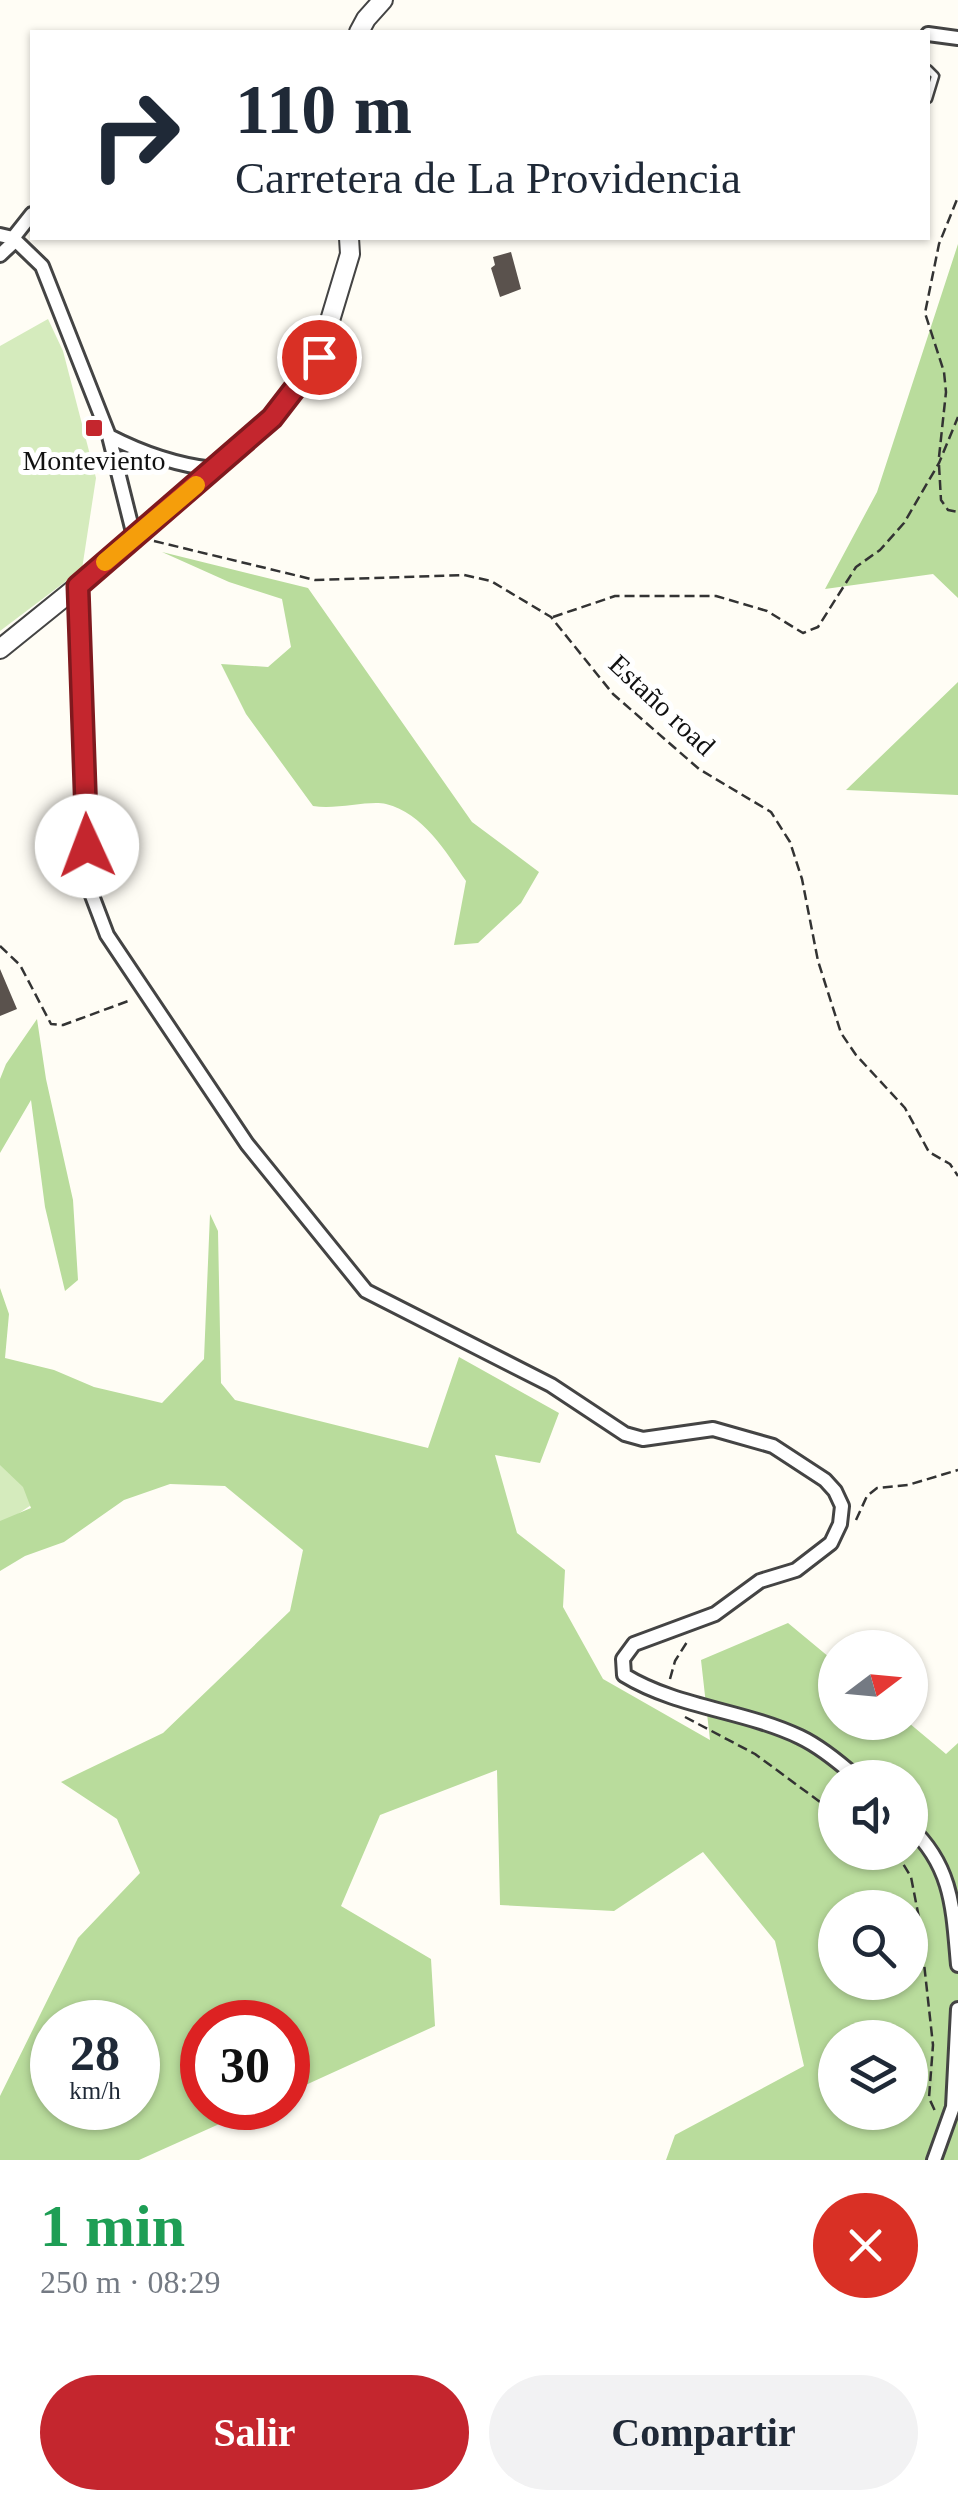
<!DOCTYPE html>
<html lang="es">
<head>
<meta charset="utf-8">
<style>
	body { margin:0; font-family:"Times New Roman",serif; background:#f2f2f3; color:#1f2937; height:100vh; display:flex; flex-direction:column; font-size:38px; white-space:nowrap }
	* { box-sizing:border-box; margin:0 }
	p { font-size:32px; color:#747a83 }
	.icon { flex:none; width:55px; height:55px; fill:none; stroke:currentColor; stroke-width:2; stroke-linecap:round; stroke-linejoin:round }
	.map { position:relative; height:2160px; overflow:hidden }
	.drawer { display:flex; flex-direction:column; background:#fff; flex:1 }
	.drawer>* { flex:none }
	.hud { position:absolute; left:30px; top:30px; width:900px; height:210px; border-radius:0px; box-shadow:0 2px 8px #0004; background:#fff; color:#1f2937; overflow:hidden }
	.needle { width:65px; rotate:74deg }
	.controls { position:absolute; left:818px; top:1630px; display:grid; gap:20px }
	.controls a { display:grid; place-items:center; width:110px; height:110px; border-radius:50%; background:#fff; box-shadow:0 2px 8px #0004; font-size:50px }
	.speed { position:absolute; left:30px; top:2000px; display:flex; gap:20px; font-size:50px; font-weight:700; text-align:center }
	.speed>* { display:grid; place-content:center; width:130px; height:130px; border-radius:50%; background:#fff; box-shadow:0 2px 8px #0004; line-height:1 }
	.speed small { font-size:25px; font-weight:400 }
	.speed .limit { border:15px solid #d22; background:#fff; color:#111 }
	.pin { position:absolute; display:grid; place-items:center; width:85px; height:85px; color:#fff; margin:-42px; border:5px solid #fff; border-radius:50%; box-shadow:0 2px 10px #0007 }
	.me { position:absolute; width:110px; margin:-55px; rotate:358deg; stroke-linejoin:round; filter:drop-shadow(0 0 8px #0008) }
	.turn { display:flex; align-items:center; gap:35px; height:210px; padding:0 40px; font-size:45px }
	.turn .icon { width:130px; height:130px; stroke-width:2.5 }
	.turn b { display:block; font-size:70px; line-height:85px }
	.round { display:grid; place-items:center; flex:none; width:105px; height:105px; border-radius:52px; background:#f2f2f3 }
	.head { display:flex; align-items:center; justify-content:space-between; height:170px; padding:0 40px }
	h1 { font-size:60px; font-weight:800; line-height:75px; color:#1e9e55 }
	.primary-button { display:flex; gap:20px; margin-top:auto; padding:20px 40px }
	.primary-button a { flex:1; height:115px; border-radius:60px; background:#c4262e; color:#fff; font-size:40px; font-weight:800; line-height:115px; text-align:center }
	.primary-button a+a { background:#f2f2f3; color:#1f2937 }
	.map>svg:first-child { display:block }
</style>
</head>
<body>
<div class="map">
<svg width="958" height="2160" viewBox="0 0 958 2160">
	<rect width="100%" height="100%" fill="#fffdf5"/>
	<path fill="#d5ebbd" d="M 48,319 L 63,351 L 96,478 L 82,569 L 0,631 L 0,346 Z
		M 0,1437 L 58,1487 L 0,1526 Z"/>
	<path fill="#b9dc9c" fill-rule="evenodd" d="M 958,244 L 958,598 L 933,574 L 825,589 L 877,492 Z
		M 162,552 L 308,588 L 472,822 L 539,872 L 521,903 L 478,943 L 454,945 L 466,881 C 446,852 423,813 386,804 C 369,800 337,810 313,806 L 246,714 L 221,664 L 268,667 L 291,647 L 282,599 L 229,582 Z
		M 958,682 L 958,795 L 846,790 Z
		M 37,1019 L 46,1079 L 73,1200 L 78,1280 L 65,1291 L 45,1207 L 31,1100 L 0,1153 L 0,1079 L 6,1064 Z
		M 210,1214 L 218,1231 L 221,1383 L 235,1400 L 428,1448 L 459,1357 L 559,1413 L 540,1463 L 495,1455 L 517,1533 L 565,1570 L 563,1607 L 603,1679 L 710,1740 L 701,1660 L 788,1623 L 835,1662 L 835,1722 L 909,1723 L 946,1754 L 958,1743 L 958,2160 L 666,2160 L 675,2135 L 804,2066 L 775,1941 L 703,1852 L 614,1911 L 500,1905 L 497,1770 L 380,1815 L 341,1906 L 431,1959 L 435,2026 L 288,2093 L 288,2022 L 202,2022 L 202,2108 L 255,2108 L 139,2160 L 0,2160 L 0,2096 L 78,1938 L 140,1873 L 117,1819 L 61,1782 L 163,1733 L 290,1611 L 303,1550 L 225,1486 L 170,1484 L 124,1500 L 64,1542 L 25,1556 L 0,1571 L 0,1521 L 31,1508 L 23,1487 L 0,1465 L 0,1288 L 9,1314 L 5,1358 L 54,1370 L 94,1387 L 162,1403 L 204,1359 ZM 835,1778 L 910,1778 L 910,1852 L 835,1852 ZM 835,1908 L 910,1908 L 910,1982 L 835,1982 ZM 52,2022 L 138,2022 L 138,2108 L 52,2108 ZM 835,2038 L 910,2038 L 910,2112 L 835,2112 Z"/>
	<path fill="#5a524d" d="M 511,252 L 521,289 L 500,297 L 491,268 L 495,265 L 493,257 Z
		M 0,969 L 17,1009 L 0,1016 Z"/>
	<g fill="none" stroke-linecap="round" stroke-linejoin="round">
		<g stroke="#444" stroke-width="11">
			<path id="service" d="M 928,69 L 935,76 L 928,99"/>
		</g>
		<g stroke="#444" stroke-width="18">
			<path id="minor" d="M 928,34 L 958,38
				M 0,235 L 13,238 L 42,266 L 109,436 L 134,536
				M 13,238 L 32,214
				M 0,255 L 16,240
				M 109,436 C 142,453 176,465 213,469
				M 78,586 L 88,885 L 107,935 L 247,1144 L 366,1291 L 551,1385 L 625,1434 L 643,1439 L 713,1429 L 773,1446 L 825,1480 L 835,1491 L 842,1506 L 840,1524 L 831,1543 L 796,1570 L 760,1581 L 715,1614 L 634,1644 L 623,1659 L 624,1675 C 678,1708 743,1710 800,1737 C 821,1747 839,1762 857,1778
				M 910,1827 C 953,1867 953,1910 958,1965
				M 958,2009 L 953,2107 L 958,2103
				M 934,2160 L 953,2107"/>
		</g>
		<g stroke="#444" stroke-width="22">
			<path id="tertiary" d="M 359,32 L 366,19 L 383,0
				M 0,649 L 78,586 L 272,419 L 319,357 L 350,254 L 349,238"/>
		</g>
		<path stroke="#333" stroke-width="2.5" stroke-dasharray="10 5" stroke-linecap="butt" d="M 939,457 L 946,392 L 944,372 L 925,313 L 939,244 L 958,197
			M 939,465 L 941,500 L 948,510 L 958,512
			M 154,541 L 315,580 L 464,575 L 491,581 L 551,617 L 613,694 L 699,769 L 771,812 L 790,842 L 802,879 L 818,961 L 841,1033 L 856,1055 L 905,1108 L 929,1152 L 950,1164 L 958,1176
			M 553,617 L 615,596 L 716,596 L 767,611 L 803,633 L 818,627 L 856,567 L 880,550 L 904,523 L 939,463 L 958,417
			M 0,946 L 20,965 L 51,1024 L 63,1025 L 131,1000
			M 856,1520 L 867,1496 L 877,1488 L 908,1485 L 958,1470
			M 670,1679 L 675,1661 L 687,1642
			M 685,1717 L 755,1754 L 835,1813
			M 896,1852 L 911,1877 L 919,1918 L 933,2045 L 929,2098 L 936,2113"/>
		<use href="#service" stroke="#fff" stroke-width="6"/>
		<use href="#minor" stroke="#fff" stroke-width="12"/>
		<use href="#tertiary" stroke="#fff" stroke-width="18"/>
	</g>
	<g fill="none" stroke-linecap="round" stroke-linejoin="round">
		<g stroke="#7f191e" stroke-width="25">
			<path id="route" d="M 87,846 L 78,586 L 272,418 L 319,357"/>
		</g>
		<use href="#route" stroke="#c4262e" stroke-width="18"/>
		<path stroke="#f59e0b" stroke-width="18" d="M 105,562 L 196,485"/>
	</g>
	<rect fill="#c4262e" stroke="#fff" stroke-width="4" x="84" y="418" width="20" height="20" rx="5"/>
	<g text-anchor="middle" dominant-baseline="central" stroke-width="10" stroke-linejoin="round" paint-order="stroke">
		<g font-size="28" fill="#111" stroke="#fff">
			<text x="94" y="460">Monteviento</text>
		</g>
		<g font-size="28" fill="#111" stroke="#fff">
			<text transform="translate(662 705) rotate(43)">Estaño road</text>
		</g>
	</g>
</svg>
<div class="controls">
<a><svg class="needle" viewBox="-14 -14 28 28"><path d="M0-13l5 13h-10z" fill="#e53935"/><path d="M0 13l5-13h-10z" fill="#747a83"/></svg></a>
<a><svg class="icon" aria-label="sound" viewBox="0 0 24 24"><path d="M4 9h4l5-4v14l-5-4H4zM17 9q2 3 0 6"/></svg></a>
<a><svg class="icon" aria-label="search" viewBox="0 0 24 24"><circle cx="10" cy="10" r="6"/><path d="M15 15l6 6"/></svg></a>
<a><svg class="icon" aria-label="layers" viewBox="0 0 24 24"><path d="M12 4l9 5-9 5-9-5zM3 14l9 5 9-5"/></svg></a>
</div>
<div class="speed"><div>28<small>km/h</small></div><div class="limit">30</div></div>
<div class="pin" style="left:319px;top:357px;background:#d93025"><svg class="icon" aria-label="arrive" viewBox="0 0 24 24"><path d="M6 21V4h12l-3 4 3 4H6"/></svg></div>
<svg class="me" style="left:87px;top:846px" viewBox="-20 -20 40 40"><circle r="19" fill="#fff"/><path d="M0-13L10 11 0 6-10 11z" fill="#c4262e"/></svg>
<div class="hud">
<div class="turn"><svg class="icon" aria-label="right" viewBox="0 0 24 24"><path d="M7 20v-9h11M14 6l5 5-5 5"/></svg><div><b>110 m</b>Carretera de La Providencia</div></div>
</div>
</div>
<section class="drawer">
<div class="head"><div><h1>1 min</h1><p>250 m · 08:29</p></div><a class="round" style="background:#d93025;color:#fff"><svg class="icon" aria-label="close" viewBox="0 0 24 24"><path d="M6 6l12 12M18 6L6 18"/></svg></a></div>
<div class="primary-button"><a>Salir</a><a>Compartir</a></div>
</section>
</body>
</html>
